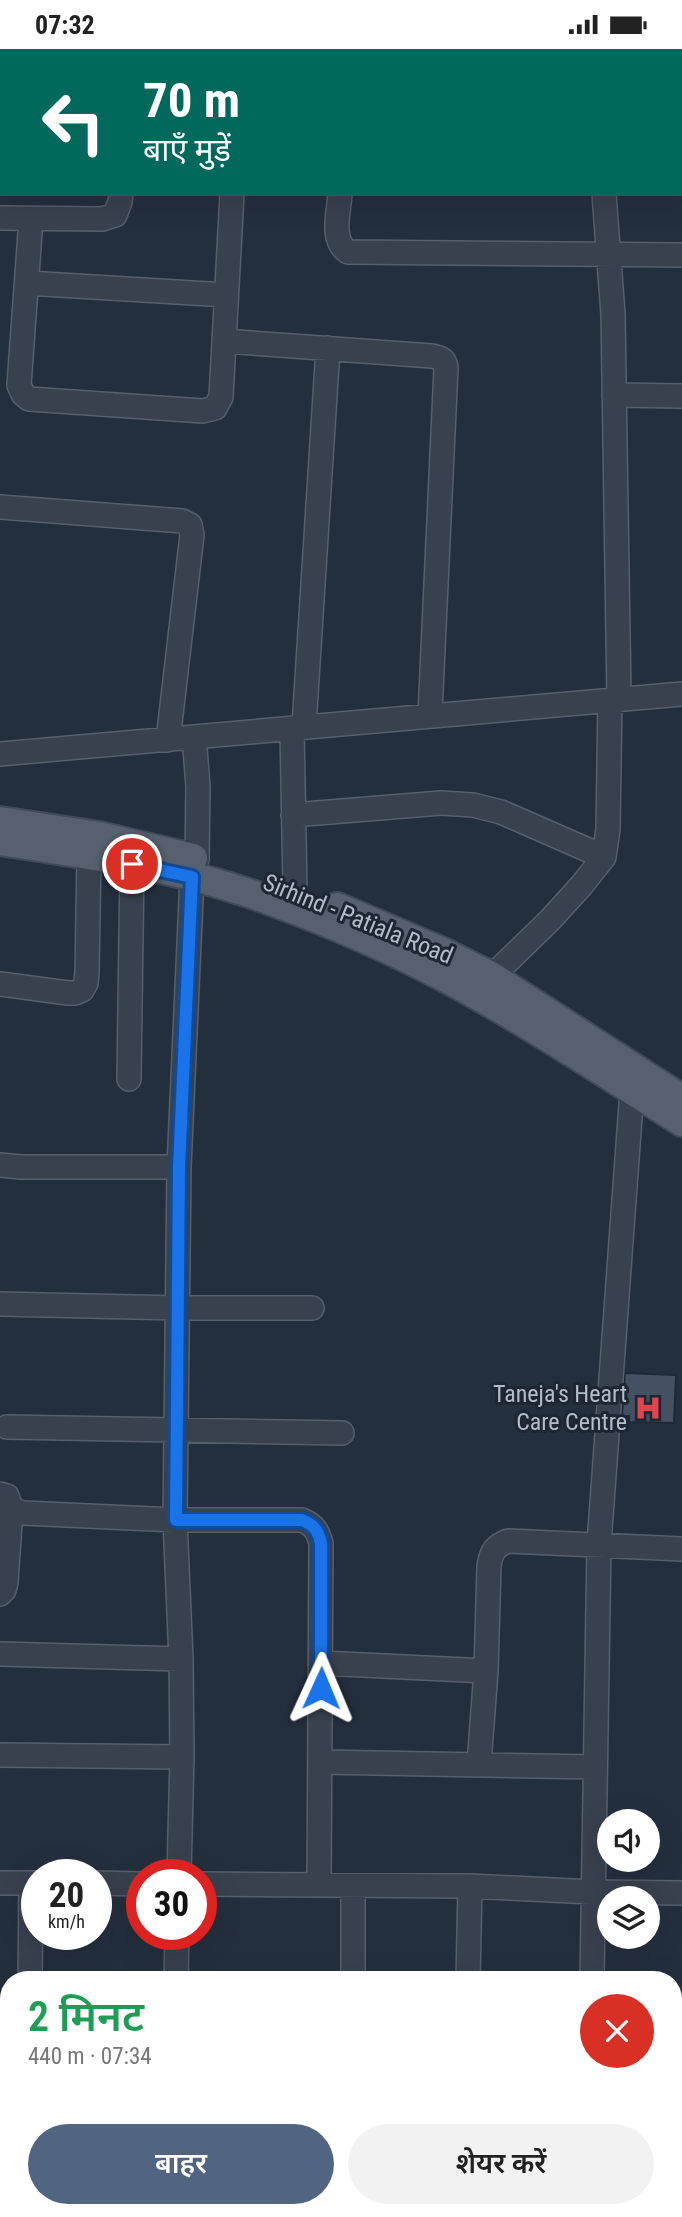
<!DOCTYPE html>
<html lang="hi">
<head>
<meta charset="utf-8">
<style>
	body { margin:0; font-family:"Roboto Condensed","Noto Sans Devanagari",sans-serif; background:#f2f2f2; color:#222; height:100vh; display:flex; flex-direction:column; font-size:26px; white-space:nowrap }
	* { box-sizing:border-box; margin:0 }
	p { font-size:23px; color:#767676 }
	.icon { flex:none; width:38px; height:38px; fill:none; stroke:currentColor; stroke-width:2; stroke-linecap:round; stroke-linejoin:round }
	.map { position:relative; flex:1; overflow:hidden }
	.panel { position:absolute; left:0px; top:1922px; width:682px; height:247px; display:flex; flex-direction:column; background:#fff; border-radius:28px 28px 0 0; box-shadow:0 7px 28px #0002 }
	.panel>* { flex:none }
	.banner { position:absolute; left:0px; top:0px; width:682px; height:147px; box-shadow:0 7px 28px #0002; background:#00695c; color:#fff; overflow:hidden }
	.fabs { position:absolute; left:597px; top:1760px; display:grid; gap:14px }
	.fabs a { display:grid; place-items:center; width:63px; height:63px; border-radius:50%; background:#fff; box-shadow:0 7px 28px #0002; font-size:35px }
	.speed { position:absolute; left:21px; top:1810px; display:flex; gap:14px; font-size:35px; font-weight:700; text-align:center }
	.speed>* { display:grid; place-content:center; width:91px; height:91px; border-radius:50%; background:#fff; box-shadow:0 7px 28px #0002; line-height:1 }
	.speed small { font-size:18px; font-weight:400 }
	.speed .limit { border:10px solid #d22; background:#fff; color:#111 }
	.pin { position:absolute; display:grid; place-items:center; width:60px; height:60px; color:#fff; margin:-30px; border:4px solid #fff; border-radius:50%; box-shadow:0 2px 7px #0007 }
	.me { position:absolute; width:77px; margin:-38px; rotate:1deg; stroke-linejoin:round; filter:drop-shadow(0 0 5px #0008) }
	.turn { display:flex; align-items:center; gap:24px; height:147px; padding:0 28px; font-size:32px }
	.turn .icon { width:91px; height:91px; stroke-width:2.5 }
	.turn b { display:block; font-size:49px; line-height:60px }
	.round { display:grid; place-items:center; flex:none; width:74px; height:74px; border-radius:37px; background:#f2f2f2 }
	.summary { display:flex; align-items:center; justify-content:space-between; height:119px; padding:0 28px }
	h1 { font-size:42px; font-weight:600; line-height:52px; color:#1e9e55 }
	.primary-button { display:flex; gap:14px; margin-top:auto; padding:14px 28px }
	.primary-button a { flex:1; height:80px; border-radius:42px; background:#516482; color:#fff; font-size:28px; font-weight:600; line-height:80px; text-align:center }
	.primary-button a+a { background:#f2f2f2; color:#222 }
	.status { display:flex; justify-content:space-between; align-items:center; height:49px; padding:0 35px; background:#fff; direction:ltr }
	.status svg { height:19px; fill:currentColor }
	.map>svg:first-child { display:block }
</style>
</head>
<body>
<div class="status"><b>07:32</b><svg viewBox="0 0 49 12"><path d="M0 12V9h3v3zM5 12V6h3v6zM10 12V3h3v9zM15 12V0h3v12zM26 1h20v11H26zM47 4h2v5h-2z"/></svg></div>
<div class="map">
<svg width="682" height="2168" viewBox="0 0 682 2168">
	<rect width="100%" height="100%" fill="#242f3e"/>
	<path fill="#455162" stroke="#1f2835" stroke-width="2" d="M 625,1324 L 676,1326 L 674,1374 L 629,1373 L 629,1367 L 622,1367 Z"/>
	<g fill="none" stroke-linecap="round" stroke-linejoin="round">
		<g stroke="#565f6c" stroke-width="26">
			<path id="minor" d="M 492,0 L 492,2
				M 585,0 L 585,2
				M 242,2 L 242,0
				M 351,2 L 351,0
				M 681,56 L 682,56
				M 0,57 L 2,57
				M 340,145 C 339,163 330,191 348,203 L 682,206
				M 604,145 L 613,265 L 619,650
				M 0,169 L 102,170 L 115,166 L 120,153 L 121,145
				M 31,170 L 19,336 L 23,345 L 29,350 L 203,362 L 215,359 L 221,348 L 232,145
				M 27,234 L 226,246
				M 224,292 L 432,307 C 441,309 445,310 446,319 L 430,665
				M 614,346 L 682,347
				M 0,458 L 182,472 L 190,476 L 192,486 L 168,691
				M 304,677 L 328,299
				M 292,679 L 295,842
				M 194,688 L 198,737 L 197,810
				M 0,705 L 682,645
				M 293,766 L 441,754 L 473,756 L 501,763 L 604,808
				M 0,935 L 68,944 L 75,944 L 82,941 L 86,934 L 87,923 L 89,806
				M 481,938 L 550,871 L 581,837 L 604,808 L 608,780 L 610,651
				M 129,1030 L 132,815
				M 0,1116 L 21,1118 L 179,1118
				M 0,1255 L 178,1259 L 312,1259
				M 7,1378 L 342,1384
				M 0,1445 L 7,1447 L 11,1460 L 23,1464 L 175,1471 L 302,1471 C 314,1476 317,1481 321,1494 L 319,1836
				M 0,1545 L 4,1541 L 6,1533 L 11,1460
				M 0,1605 L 181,1610
				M 322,1614 L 486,1622
				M 0,1706 L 182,1708
				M 320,1713 L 595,1718
				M 479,1715 L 486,1622 L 489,1517 C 491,1503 495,1497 508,1492 L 682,1500
				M 179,1825 L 182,1708 L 181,1610 L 175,1471 L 179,1118 L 192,828
				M 0,1834 L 37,1834
				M 96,1834 L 142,1835
				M 201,1835 L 470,1837 L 592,1843 L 682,1844
				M 353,1837 L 353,1930
				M 30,1930 L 31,1834
				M 176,1930 L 177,1885
				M 468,1930 L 470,1837
				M 592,1930 L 599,1495 L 632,1041
				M 674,2159 L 682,2160
				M 29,2168 L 29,2160
				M 169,2168 L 170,2160
				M 461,2168 L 461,2160
				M 616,2168 L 620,2160"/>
		</g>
		<g stroke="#414a57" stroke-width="32">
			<path id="major" d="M 0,772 L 99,787 L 193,809
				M 0,792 C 88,805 179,819 263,849 C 335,875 408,907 475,945 C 546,985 614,1030 682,1073
				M 337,858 L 445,904 L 491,927 L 682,1050"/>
		</g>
		<use href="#minor" stroke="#38414e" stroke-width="23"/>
		<use href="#major" stroke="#56606e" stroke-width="28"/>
	</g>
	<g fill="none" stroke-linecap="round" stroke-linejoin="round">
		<g stroke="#114b97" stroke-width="18">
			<path id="route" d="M 132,815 L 192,828 L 179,1118 L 176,1471 L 302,1471 C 314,1476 318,1481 321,1494 L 321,1639"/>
		</g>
		<use href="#route" stroke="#1a73e8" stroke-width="12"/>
	</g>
	<defs>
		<g id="hospital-bare" transform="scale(2.1)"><path d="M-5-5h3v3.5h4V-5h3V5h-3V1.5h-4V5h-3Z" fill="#e0444e" stroke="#1d2633" stroke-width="2.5" paint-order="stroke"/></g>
	</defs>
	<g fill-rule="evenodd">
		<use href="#hospital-bare" x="648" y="1359"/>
	</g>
	<g text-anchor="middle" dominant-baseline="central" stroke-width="6" stroke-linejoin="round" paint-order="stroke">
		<g font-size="24" fill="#b4bcc9" stroke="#1d2633">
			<text transform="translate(358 870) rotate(22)">Sirhind - Patiala Road</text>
		</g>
		<g font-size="24" fill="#b4bcc9" stroke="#1d2633" text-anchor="end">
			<text x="627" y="1345">Taneja's Heart<tspan x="627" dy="28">Care Centre</tspan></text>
		</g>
	</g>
</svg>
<div class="fabs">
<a><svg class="icon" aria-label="sound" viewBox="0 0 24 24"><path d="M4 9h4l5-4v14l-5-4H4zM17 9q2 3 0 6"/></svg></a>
<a><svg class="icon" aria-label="layers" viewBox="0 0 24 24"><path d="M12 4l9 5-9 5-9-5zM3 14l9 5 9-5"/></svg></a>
</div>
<div class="speed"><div>20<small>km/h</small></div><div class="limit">30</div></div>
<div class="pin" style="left:132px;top:815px;background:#d93025"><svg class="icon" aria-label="arrive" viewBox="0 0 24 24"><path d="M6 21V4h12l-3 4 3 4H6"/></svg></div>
<svg class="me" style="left:321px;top:1639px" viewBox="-20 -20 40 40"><path d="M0-17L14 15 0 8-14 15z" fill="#1a73e8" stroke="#fff" stroke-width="4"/></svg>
<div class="banner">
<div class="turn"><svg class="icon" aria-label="left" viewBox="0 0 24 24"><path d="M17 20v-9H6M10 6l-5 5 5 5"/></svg><div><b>70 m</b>बाएँ मुड़ें</div></div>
</div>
<section class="panel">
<div class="summary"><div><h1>2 मिनट</h1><p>440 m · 07:34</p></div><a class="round" style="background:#d93025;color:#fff"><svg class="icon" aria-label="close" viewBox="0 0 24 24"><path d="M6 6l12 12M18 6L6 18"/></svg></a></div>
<div class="primary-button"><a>बाहर</a><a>शेयर करें</a></div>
</section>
</div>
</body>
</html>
